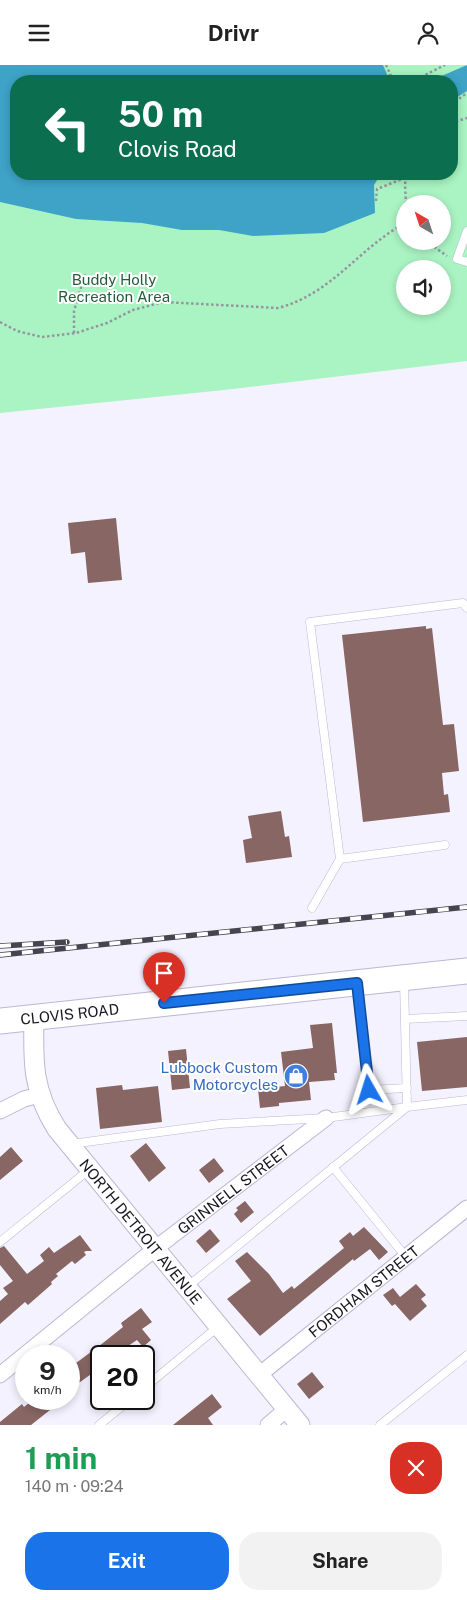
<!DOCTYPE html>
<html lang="en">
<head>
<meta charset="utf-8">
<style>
	body { margin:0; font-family:"Public Sans",sans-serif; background:#f2f2f2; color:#222; height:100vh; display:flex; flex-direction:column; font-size:19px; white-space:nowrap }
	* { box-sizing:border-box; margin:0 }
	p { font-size:16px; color:#767676 }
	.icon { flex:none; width:28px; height:28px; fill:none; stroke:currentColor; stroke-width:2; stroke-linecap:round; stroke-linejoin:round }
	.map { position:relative; height:1360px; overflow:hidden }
	.panel { display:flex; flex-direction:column; background:#fff; flex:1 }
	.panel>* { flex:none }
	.top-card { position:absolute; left:10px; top:10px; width:448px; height:105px; border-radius:20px; box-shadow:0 2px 8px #0003; background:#0b6e4f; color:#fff; overflow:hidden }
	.needle { width:32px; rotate:321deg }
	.buttons { position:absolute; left:396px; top:130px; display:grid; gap:10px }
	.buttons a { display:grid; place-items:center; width:55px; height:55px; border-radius:50%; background:#fff; box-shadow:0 2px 8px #0003; font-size:25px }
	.speed { position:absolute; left:15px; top:1280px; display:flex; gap:10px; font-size:25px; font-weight:700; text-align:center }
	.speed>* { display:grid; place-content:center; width:65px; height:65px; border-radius:50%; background:#fff; box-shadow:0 2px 8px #0003; line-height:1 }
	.speed small { font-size:12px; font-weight:400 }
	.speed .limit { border:2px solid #111; border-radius:8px; background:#fff; color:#111 }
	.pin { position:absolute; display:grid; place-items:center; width:42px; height:42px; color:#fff; margin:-51px -21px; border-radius:50% 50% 50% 0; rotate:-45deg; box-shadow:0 0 5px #0007 }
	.pin .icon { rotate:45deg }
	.me { position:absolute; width:55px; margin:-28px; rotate:354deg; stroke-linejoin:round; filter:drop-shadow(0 0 4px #0008) }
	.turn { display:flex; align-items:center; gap:18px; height:105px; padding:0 25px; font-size:22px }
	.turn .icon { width:65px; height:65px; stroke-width:2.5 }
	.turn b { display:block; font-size:35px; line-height:42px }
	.round { display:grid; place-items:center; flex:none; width:52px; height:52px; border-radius:20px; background:#f2f2f2 }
	.overview { display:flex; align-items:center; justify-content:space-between; height:85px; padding:0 25px }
	h1 { font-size:30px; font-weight:700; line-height:38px; color:#1e9e55 }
	.action { display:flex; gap:10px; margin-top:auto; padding:10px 25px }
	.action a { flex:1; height:58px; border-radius:20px; background:#1a73e8; color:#fff; font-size:20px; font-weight:700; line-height:58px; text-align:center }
	.action a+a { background:#f2f2f2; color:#222 }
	header { display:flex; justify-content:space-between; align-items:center; height:65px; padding:0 25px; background:#fff; font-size:22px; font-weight:700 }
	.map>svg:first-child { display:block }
</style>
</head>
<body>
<header><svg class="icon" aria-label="menu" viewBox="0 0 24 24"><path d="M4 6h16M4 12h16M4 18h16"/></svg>Drivr<svg class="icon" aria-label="person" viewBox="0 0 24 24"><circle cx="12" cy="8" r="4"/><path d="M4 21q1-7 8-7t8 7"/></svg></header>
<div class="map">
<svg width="467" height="1360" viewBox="0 0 467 1360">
	<rect width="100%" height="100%" fill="#f4f2ff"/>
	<path fill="#aaf4c3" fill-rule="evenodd" d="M 0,0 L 467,0 L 467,296 L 224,325 L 0,348 ZM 16,16 L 451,16 L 451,109 L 16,109 ZM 405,139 L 442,139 L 442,176 L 405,176 ZM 405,204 L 442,204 L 442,241 L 405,241 Z"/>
	<path fill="#3ea3c7" d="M 0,0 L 383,0 L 390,16 L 16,16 L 16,109 L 381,109 L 374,120 L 375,148 L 324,168 L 253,171 L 219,165 L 182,165 L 142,158 L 76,154 L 0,137 Z
		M 467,0 L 467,26 L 451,36 L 451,16 L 430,16 Z"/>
	<path fill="#876663" d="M 116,453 L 122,515 L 88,518 L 85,487 L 71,489 L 68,458 Z
		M 426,561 L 426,564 L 432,563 L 443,660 L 454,659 L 459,706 L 442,708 L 444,730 L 448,729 L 450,747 L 363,757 L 342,570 Z
		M 281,746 L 285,772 L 289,771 L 292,792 L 246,798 L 243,775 L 252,773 L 248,751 Z
		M 332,958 L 337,1008 L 334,1008 L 335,1015 L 309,1017 L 311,1035 L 279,1038 L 279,1041 L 260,1043 L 258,1024 L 285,1021 L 281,987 L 313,983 L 310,960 Z
		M 467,972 L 467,1022 L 422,1026 L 417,977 Z
		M 186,984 L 190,1023 L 172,1025 L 168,986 Z
		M 122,1020 L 123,1025 L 158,1021 L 162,1057 L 100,1064 L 96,1023 Z
		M 146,1078 L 166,1103 L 149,1117 L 130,1091 Z
		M 11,1082 L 23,1096 L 0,1115 L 0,1092 Z
		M 214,1093 L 224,1106 L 209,1118 L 199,1105 Z
		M 245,1136 L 254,1147 L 241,1158 L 234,1149 L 238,1145 L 236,1143 Z
		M 364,1162 L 388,1187 L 379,1195 L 370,1184 L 354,1196 L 353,1194 L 260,1271 L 227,1234 L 251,1216 L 235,1196 L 247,1187 L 269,1209 L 283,1228 L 292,1221 L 294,1224 L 344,1183 L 339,1176 L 350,1167 L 353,1171 Z
		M 210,1164 L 220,1176 L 206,1188 L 196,1176 Z
		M 80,1170 L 92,1186 L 86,1186 L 84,1187 L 86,1190 L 75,1199 L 72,1196 L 56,1209 L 58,1211 L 51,1217 L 52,1219 L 28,1240 L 25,1237 L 0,1259 L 0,1236 L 8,1229 L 3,1223 L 13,1216 L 0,1200 L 0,1183 L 4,1181 L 27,1209 L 44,1196 L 40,1190 L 49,1182 L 54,1188 Z
		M 416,1219 L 426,1230 L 421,1234 L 427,1241 L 410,1256 L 395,1239 L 392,1241 L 383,1230 L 393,1223 L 400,1232 Z
		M 141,1243 L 152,1257 L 142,1264 L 151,1275 L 143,1282 L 137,1275 L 113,1291 L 101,1291 L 101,1302 L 69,1325 L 69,1301 L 75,1296 L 76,1298 L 103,1278 L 123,1262 L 121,1258 Z
		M 312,1307 L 324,1322 L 309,1334 L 297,1319 Z
		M 212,1329 L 222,1342 L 208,1353 L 213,1360 L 173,1360 Z
		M 34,1334 L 56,1334 L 46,1341 L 50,1345 L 31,1360 L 0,1360 L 0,1357 L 22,1339 L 24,1342 Z"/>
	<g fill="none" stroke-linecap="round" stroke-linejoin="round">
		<g stroke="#bdb6d5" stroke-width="9">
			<path id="service" d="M 467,166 L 457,194 L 467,197
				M 340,794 L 310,557 L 463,538 L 467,543
				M 312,843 L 340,794 L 445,780
				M 404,916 L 407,1042 L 467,1035
				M 357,920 L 369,1025 L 407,1023
				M 405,954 L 467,951
				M 71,1079 L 220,1059 L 326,1053 L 407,1042 L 187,1222
				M 333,1102 L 406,1192
				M 0,1177 L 90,1104
				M 144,1323 L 219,1261
				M 99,1360 L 131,1334
				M 380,1360 L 467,1290"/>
		</g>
		<g stroke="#bdb6d5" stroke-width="17">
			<g id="minor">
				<path d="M 0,1046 L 24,1034 L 39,1030"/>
				<path id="s1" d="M 0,1310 L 156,1183 L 326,1053"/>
				<path id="s2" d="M 259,1310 L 467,1143"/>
				<path d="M 268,1360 L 287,1344"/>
			</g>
		</g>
		<g stroke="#bdb6d5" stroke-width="21">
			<g id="tertiary">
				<path id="s3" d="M 34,952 C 33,996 32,1025 57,1064 L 300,1360"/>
			</g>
		</g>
		<g stroke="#bdb6d5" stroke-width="27">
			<g id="trunk">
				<path id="s4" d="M 0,956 L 467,906"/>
			</g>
		</g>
		<path stroke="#9694a0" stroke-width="2.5" stroke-dasharray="2.5 2.5" stroke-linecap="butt" d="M 386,0 L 393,15 L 417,14 L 445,0
			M 341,16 L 341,10
			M 380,16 L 390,10
			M 451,46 L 457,35 L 467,28
			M 451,58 L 467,53
			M 376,136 L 377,124 L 407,112
			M 406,139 L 405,119 L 407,109
			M 426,176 L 447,191
			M 0,257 L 17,266 L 42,272 L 76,268 L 107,258 L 133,245 L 163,237 L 278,243 C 332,229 359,183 405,158
			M 74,268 L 74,246 L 85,209"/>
		<use href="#service" stroke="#fff" stroke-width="8"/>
		<use href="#minor" stroke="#fff" stroke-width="15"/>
		<use href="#tertiary" stroke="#fff" stroke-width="19"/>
		<use href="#trunk" stroke="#fff" stroke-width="25"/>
		<g stroke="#46444e" stroke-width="5.5">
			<path id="rail" d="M 0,881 L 67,877
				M 0,890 L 467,842"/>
		</g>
		<use href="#rail" stroke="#fff" stroke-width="4" stroke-dasharray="11" stroke-linecap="butt"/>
	</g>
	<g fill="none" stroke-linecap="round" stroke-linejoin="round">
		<g stroke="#114b97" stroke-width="12">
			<path id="route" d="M 164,938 L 357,918 L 369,1025"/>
		</g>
		<use href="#route" stroke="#1a73e8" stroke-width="9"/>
	</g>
	<defs>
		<g id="shop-disc" transform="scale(1.25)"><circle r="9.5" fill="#3f7fe0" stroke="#fff"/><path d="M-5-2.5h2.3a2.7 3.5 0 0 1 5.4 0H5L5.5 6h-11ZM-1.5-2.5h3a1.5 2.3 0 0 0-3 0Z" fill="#fff"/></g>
	</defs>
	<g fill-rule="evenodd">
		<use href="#shop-disc" x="296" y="1011"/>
	</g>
	<g text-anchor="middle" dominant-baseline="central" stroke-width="4" stroke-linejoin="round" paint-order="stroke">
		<g font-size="15" fill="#235c3a" stroke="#fff">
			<text x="114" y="214">Buddy Holly<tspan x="114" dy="17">Recreation Area</tspan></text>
		</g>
		<g font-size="15" fill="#181620" stroke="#fff">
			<text stroke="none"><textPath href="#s4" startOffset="70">CLOVIS ROAD</textPath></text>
			<text stroke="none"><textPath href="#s1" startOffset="298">GRINNELL STREET</textPath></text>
			<text stroke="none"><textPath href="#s3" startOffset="249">NORTH DETROIT AVENUE</textPath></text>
			<text stroke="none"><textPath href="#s2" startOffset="134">FORDHAM STREET</textPath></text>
		</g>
		<g font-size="15" fill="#366cbe" stroke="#fff" text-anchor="end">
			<text x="278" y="1002">Lubbock Custom<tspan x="278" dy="17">Motorcycles</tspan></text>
		</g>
	</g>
</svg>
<div class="buttons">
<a><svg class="needle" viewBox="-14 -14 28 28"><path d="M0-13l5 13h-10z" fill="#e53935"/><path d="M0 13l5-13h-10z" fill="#767676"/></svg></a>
<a><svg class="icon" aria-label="sound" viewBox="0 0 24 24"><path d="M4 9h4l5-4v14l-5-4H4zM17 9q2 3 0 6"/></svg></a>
</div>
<div class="speed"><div>9<small>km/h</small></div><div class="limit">20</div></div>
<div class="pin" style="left:164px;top:938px;background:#d93025"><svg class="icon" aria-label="arrive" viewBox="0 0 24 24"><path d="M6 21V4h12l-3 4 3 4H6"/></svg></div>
<svg class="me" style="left:369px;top:1025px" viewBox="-20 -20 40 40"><path d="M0-17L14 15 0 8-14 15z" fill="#1a73e8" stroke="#fff" stroke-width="4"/></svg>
<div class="top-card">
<div class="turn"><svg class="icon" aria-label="left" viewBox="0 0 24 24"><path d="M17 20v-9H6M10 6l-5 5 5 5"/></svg><div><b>50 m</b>Clovis Road</div></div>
</div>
</div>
<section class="panel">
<div class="overview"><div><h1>1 min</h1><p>140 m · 09:24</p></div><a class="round" style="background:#d93025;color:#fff"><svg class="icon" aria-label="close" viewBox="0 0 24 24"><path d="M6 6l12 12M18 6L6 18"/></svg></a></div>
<div class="action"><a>Exit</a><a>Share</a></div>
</section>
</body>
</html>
